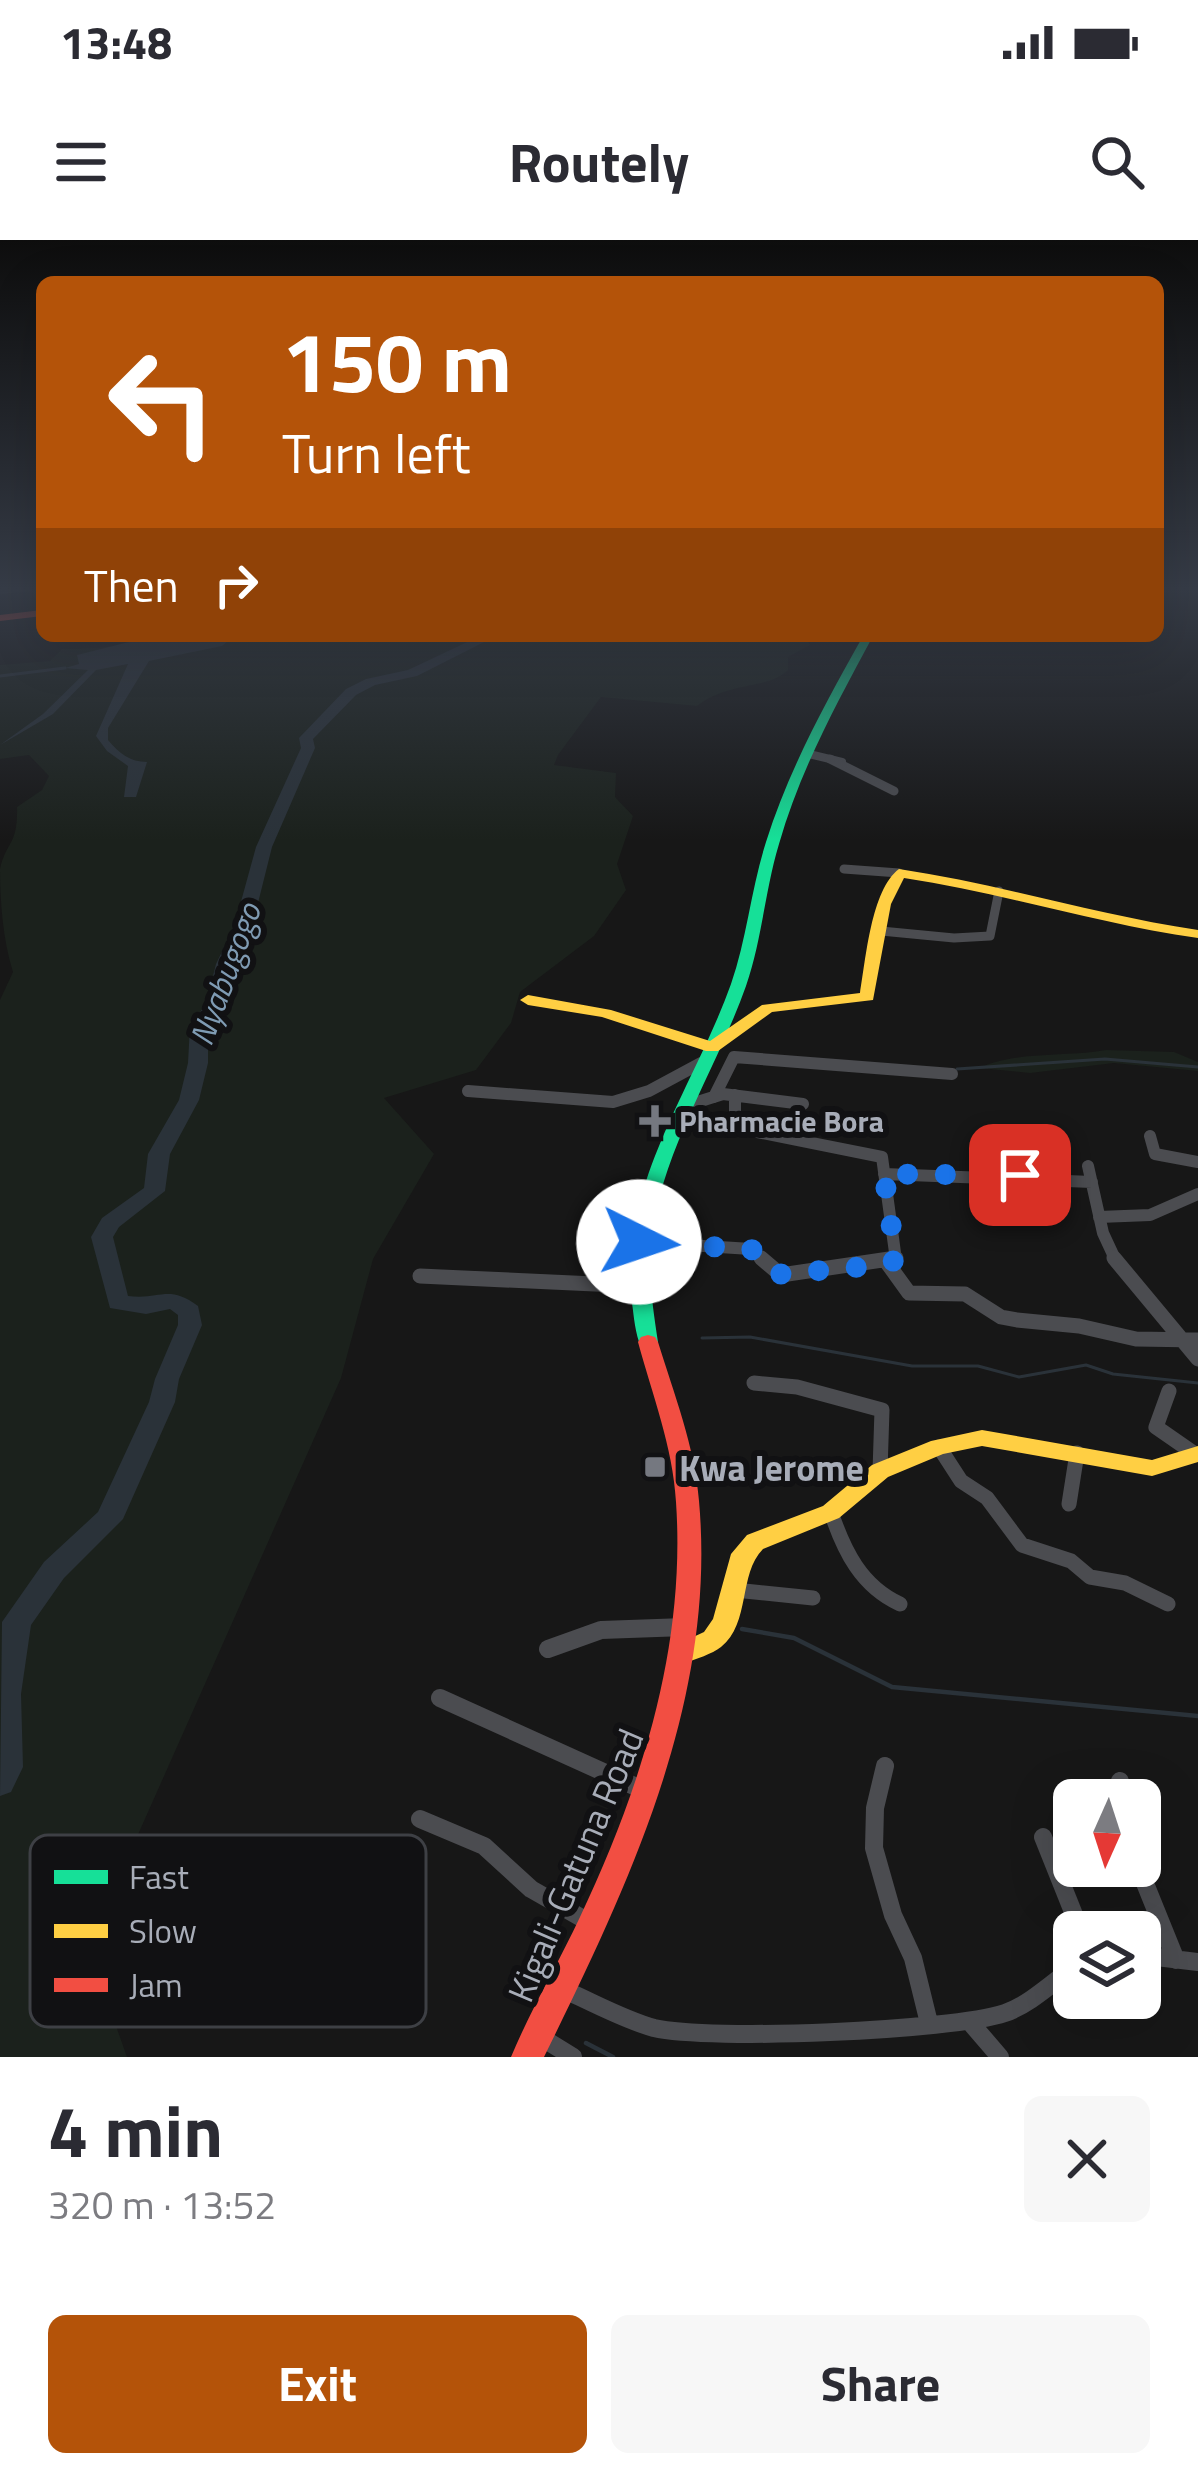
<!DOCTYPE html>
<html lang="en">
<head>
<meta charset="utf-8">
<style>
	body { margin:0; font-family:"Titillium Web",sans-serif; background:#f7f7f7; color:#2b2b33; height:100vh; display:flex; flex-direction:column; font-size:45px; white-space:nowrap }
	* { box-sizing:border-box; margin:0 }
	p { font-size:39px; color:#7c7c81 }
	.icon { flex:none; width:66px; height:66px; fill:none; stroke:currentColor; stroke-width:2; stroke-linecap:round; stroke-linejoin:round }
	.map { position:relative; height:1817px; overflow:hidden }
	.side { display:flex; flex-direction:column; background:#fff; flex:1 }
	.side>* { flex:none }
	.banner { position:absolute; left:36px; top:36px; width:1128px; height:366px; border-radius:18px; box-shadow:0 12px 48px #0002; background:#b45309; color:#fff; overflow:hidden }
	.needle { width:78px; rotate:183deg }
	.buttons { position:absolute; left:1053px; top:1539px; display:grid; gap:24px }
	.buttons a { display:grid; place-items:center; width:108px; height:108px; border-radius:18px; background:#fff; box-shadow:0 12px 48px #0002; font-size:60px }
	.pin { position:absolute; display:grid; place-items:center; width:102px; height:102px; color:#fff; margin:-51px; border-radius:24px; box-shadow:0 6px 18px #0006 }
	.me { position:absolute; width:132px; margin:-66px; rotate:94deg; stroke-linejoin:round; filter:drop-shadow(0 0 9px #0008) }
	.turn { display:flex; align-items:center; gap:42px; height:252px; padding:0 48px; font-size:54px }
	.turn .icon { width:156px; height:156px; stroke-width:2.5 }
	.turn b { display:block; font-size:84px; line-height:102px }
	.then { display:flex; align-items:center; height:114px; padding:0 48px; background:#0003; gap:24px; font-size:45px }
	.round { display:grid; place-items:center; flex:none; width:126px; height:126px; border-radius:18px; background:#f7f7f7 }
	.summary { display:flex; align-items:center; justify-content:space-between; height:204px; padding:0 48px }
	h1 { font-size:72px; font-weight:700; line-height:90px }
	.action { display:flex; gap:24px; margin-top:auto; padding:24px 48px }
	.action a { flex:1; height:138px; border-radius:18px; background:#b45309; color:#fff; font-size:48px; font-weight:700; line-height:138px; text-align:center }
	.action a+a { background:#f7f7f7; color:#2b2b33 }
	.status { display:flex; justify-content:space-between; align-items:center; height:84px; padding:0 60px; background:#fff; direction:ltr }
	.status svg { height:33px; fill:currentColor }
	header { display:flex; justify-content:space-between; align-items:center; height:156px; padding:0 48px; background:#fff; font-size:54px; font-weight:700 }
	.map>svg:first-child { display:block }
</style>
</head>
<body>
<div class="status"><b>13:48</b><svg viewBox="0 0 49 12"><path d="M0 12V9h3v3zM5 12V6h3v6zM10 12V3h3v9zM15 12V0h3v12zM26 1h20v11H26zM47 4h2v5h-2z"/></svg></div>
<header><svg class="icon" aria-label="menu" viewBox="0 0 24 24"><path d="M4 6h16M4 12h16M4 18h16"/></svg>Routely<svg class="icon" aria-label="search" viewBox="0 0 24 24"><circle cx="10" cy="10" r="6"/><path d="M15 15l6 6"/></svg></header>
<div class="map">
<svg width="1198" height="1817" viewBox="0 0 1198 1817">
	<rect width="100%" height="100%" fill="#171717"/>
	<path fill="#1b211c" d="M 207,396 L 805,396 L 810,405 L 788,417 L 788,430 C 768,450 730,441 697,466 L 601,457 L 558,515 L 554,525 L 616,533 L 615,557 L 633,576 L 617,624 L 626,650 L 594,696 L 520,752 L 511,783 L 476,830 L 384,858 L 434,914 L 373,1019 L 341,1138 L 88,1707 L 127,1817 L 0,1817 L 0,760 L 13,732 C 3,700 0,663 0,629 C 6,601 18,606 17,567 L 42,550 L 49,536 L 29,515 L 0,519 L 0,425 L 50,421 L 62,409 C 106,410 161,398 207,396 Z
		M 1106,810 L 1174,812 L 1198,822 L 1198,831 L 1114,823 L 1030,833 L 980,828 C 1012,811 1069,817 1106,810 Z"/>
	<path fill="#2a3239" d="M 190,398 L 230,399 L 222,406 L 149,421 L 108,488 L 108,500 C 119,513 130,522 147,522 L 136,557 L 124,557 L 128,526 L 107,511 L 96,496 L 128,424 L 96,430 L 53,474 L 0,505 L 43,474 L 88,430 L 65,428 L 79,424 L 77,415 L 129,402 Z"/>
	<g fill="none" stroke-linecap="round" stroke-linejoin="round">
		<path stroke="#2a3239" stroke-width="3" d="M 0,436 L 65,428
			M 957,829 L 1105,819 L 1198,827
			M 702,1098 L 750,1097 L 912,1126 L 978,1126 L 1019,1137 L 1086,1125 L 1113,1134 L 1198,1143"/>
		<path stroke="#2a3239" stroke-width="4.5" d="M 742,1389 L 794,1398 L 892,1447 L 1198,1476
			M 586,1803 L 613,1817"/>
		<path fill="#2a3239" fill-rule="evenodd" d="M 480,396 L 496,396 L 417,436 L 375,445 L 356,455 L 313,499 L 315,508 L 272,607 L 252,687 L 234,724 L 224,765 L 208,786 L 208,823 L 199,860 L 170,914 L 165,951 L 119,987 L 113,997 L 128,1056 C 161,1060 168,1044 198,1066 L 202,1085 L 179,1139 L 175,1162 L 123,1279 L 64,1338 L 31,1385 L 21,1454 L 23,1527 L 11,1552 L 0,1556 L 2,1382 L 44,1322 L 98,1272 L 149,1162 L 155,1139 L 178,1085 L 178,1075 L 170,1069 L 146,1074 L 110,1068 L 91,997 L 102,978 L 144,948 L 148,914 L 179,860 L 188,823 L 190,786 L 206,764 L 216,724 L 234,687 L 256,607 L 301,508 L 299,498 L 346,449 L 366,439 L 408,430 Z"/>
		<path stroke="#4b4c50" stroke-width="8" d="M 0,350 L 29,347
			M 809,514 L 842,522"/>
		<path stroke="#4b4c50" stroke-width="9" d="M 830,519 L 894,551
			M 844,629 L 899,633
			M 881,691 L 954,698 L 990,696 L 999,651"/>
		<path stroke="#4b4c50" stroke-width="12" d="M 468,851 L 613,862 L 649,851 L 701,823
			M 735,855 L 735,882 L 747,890 L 882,917 L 896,1020 L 890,1021
			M 714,857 L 734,817 L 952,834
			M 688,865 L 723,854 L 803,864
			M 1150,896 L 1155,914 L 1198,922
			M 1088,926 L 1103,993 L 1116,1021
			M 884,934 L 1092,942
			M 1099,977 L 1150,975 L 1198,954
			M 640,1002 L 751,1009 L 765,1021"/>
		<path stroke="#4b4c50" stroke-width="15" d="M 761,1018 L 781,1035 L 896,1018
			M 1114,1018 L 1198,1119
			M 888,1024 L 909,1053 L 965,1054 L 1001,1077 L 1017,1080 L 1079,1086 L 1136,1099 L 1198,1100
			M 420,1036 L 638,1046
			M 754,1143 L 797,1147 L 882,1170 L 880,1231
			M 1169,1151 L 1156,1187 L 1195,1214
			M 939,1207 L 961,1241 L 987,1258 L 1022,1305 L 1071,1321 L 1090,1337 L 1125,1343 L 1168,1364
			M 1069,1264 L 1077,1213
			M 831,1272 C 844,1311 861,1346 900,1364
			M 735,1350 L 813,1358"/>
		<path stroke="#4b4c50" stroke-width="18" d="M 548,1409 L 601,1390 L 685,1387
			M 440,1458 L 643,1550
			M 885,1526 L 875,1568 L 874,1608 L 893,1675 L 913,1718 L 929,1783
			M 1120,1541 L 1123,1560
			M 420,1579 L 484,1606 L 531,1649 L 587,1681
			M 1043,1597 L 1081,1692
			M 1138,1626 L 1176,1720
			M 1140,1715 L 1198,1722
			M 569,1752 C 596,1764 625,1780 654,1788 C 710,1801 951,1791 1005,1773 C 1029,1765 1053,1742 1074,1727
			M 969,1781 L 1000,1817
			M 544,1799 L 573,1817"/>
		<path fill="#16e098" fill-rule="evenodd" d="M 863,396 L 873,396 C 837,463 800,530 779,604 C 765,650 762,700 746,746 C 716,831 661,911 651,1002 C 648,1036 653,1069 658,1102 L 655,1107 L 641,1107 C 635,1093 634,1077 632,1063 C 617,947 694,848 731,744 C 747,698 751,649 766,602 C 789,529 826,462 863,396 Z"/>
		<path fill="#ffcf43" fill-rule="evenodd" d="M 899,629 C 1000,644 1097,675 1198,690 L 1198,698 C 1099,684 1003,653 904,638 L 891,664 L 873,760 L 772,772 L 718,811 L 706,811 L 602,777 L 528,765 L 520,760 L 528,755 L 611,770 L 710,801 L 762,765 L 860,753 C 866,719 871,650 899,629 Z
			M 982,1190 L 1152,1220 L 1198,1206 L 1198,1222 L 1152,1236 L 982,1206 L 943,1214 L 888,1237 L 839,1278 L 763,1309 C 738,1334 751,1383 721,1407 C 712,1414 696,1419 685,1423 L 676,1419 L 672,1412 L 676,1405 L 704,1392 L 713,1379 L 731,1314 L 747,1295 L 823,1266 L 872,1225 L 931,1201 Z"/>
		<path fill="#f24e42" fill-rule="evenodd" d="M 42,370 L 42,376 L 0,381 L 0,375 Z
			M 648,1095 L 655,1097 L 658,1102 C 674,1154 695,1207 699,1261 C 717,1460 629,1644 544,1817 L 511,1817 C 531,1769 558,1724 580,1677 C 641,1548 686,1407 676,1262 C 673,1207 652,1154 638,1102 L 641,1097 Z"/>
	</g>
	<linearGradient id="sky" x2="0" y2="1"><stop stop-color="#0d0d0d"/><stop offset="0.58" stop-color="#363c47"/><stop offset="1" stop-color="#363c47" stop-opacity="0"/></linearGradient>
	<rect width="1198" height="601" fill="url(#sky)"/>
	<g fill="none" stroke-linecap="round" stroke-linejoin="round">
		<path stroke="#1a73e8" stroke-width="21" stroke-dasharray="0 37.8" d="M 639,1002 L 751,1009 L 781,1034 L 883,1025 L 896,1020 L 884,934 L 1020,935"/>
	</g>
	<g fill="#757880" stroke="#111113" stroke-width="4.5">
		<path d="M649 863h12v12h12v12h-12v12h-12v-12h-12v-12h12z"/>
		<rect x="643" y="1215" width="24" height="24" rx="6"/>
	</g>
	<g text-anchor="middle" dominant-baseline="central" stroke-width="12" stroke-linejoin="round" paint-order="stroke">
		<g font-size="30" font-weight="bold" fill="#a8adb8" stroke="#111113" text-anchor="start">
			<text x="679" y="881">Pharmacie Bora</text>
		</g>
		<g font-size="33" font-style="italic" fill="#7f9bb3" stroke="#111113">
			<text transform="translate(225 734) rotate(-70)">Nyabugogo</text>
		</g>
		<g font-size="36" font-weight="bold" fill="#a8adb8" stroke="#111113" text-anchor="start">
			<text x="679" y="1227">Kwa Jerome</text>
		</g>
		<g font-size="36" fill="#a8adb8" stroke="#111113">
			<text transform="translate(575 1625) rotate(-67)">Kigali-Gatuna Road</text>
		</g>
	</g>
	<rect x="30" y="1595" width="396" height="192" rx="18" fill="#111113" stroke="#3e4045" stroke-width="3"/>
	<rect x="54" y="1630" width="54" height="14" fill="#16e098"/>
	<rect x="54" y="1684" width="54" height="14" fill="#ffcf43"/>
	<rect x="54" y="1738" width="54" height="14" fill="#f24e42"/>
	<g font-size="33" fill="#a8adb8">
		<text x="129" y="1649">Fast</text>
		<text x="129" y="1703">Slow</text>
		<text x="129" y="1757">Jam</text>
	</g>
</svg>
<div class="buttons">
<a><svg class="needle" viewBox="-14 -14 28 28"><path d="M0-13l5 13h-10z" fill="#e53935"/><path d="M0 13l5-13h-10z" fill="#7c7c81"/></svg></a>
<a><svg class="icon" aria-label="layers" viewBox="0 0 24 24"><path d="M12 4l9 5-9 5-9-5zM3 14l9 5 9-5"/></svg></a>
</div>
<div class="pin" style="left:1020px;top:935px;background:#d93025"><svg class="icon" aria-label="arrive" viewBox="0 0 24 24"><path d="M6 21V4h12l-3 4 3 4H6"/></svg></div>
<svg class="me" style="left:639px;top:1002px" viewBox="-20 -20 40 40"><circle r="19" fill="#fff"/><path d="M0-13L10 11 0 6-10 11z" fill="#1a73e8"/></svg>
<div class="banner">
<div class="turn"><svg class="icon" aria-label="left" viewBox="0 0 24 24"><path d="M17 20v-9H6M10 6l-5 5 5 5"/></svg><div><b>150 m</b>Turn left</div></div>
<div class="then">Then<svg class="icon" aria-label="right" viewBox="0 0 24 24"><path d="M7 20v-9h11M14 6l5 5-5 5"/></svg></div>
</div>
</div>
<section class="side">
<div class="summary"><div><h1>4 min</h1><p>320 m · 13:52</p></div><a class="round"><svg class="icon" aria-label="close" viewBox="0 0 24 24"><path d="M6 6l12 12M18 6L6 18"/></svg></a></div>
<div class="action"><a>Exit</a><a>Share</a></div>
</section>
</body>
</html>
